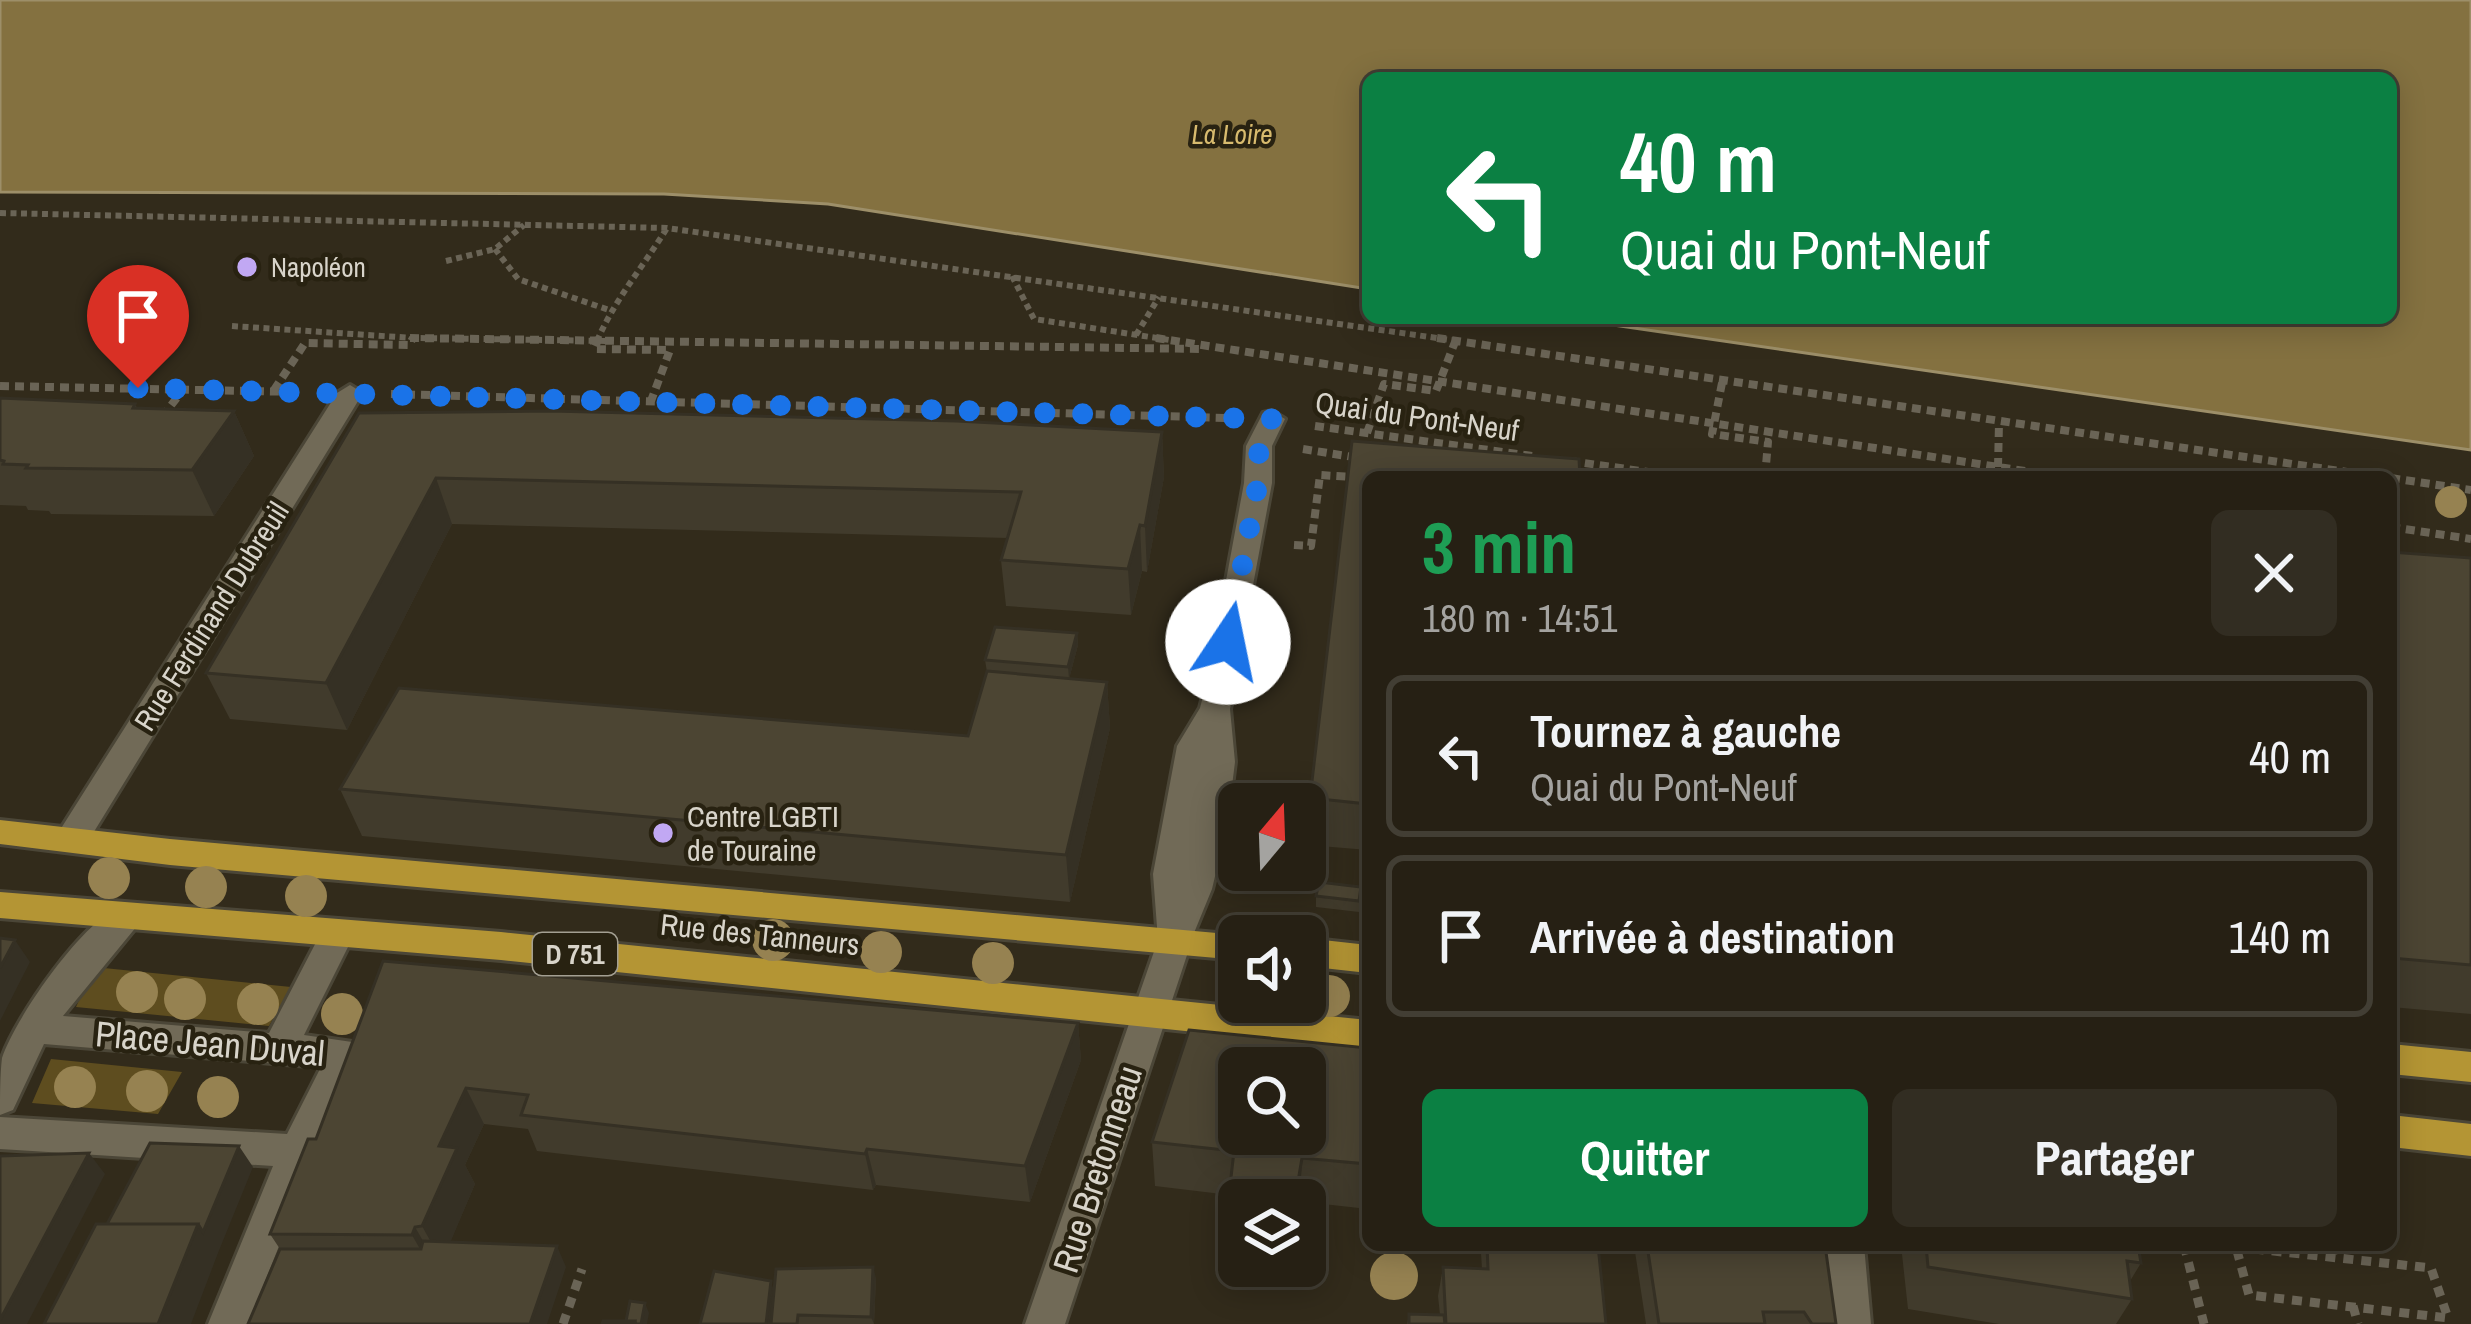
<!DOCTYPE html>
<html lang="fr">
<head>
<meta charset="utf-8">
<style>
	body { margin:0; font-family:"Archivo Narrow",sans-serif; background:#322d22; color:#f1f3f6; height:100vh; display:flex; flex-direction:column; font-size:45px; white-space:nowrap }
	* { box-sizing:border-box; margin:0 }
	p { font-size:39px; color:#a4a3a0 }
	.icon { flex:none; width:66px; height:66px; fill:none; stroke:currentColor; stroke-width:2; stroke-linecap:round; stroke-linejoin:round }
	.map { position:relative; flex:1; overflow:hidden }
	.side { position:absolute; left:1362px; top:471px; width:1035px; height:780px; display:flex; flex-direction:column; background:#262014; border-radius:18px; box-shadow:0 6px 30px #0003,0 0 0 3px #423e34 }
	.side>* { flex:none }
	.top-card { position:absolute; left:1362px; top:72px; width:1035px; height:252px; border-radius:18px; box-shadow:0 6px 30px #0003,0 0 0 3px #423e34; background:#0b8043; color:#fff; overflow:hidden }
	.needle { width:78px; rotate:19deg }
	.buttons { position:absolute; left:1218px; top:783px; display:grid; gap:24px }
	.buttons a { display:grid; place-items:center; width:108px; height:108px; border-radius:18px; background:#262014; box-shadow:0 6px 30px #0003,0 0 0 3px #423e34; font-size:60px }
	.pin { position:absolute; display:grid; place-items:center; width:102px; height:102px; color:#fff; margin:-123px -51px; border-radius:50% 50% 50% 0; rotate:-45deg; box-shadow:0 0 12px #0007 }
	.pin .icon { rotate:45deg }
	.me { position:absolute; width:132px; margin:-66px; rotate:11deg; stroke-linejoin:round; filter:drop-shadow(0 0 9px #0008) }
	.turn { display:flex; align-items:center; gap:42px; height:252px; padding:0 60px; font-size:54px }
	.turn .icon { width:156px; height:156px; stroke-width:2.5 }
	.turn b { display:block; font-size:84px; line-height:102px }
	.round { display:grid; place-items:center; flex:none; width:126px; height:126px; border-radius:18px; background:#322d22 }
	.summary { display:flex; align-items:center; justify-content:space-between; height:204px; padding:0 60px }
	h1 { font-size:72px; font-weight:700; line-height:90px; color:#1e9e55 }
	.button { display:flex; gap:24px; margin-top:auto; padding:24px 60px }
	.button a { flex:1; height:138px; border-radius:18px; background:#0b8043; color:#fff; font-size:48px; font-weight:700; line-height:138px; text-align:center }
	.button a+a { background:#322d22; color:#f1f3f6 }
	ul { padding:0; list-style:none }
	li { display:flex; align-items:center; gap:36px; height:162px; margin:0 24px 18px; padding:0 36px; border:6px solid #423e34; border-radius:18px }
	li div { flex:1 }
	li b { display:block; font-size:45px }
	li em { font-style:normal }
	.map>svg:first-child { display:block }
</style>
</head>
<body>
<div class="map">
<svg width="2471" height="1324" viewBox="0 0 2471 1324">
	<rect width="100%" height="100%" fill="#322b1b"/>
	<path fill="#5e4d1f" d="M 94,967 L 291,987 L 269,1026 L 76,1007 Z
		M 51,1059 L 182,1072 L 158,1114 L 32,1103 Z"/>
	<path fill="#847140" stroke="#9d8f69" stroke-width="3" d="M 0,0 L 2471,0 L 2471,450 L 1565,318 L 2391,318 L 2391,78 L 1368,78 L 1368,289 L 828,204 L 664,194 L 0,192 Z"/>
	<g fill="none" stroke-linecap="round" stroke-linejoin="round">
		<g stroke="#4b4637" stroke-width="6">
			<path id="lane" d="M 350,385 L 363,393 L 84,848 L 72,851 L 60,848 L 56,839 L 60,830 L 337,393 Z
				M 1272,411 L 1285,419 L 1272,446 L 1272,483 L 1230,709 L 1235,762 L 1227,826 L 1212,889 L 1187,950 L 1175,954 L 1163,950 L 1158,940 L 1153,874 L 1177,746 L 1200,708 L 1209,673 L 1244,483 L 1246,446 L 1263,413 Z"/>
		</g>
		<g stroke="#4b4637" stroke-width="6">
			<path id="street" d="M 125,904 L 137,908 L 142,917 L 137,926 L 63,1016 L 269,1033 L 326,923 L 338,919 L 350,923 L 355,933 L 304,1035 L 359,1043 L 364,1054 L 316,1153 L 248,1324 L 208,1324 L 273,1166 L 0,1149 L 0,1117 L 287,1134 L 321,1067 L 44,1044 L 13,1110 L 0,1115 C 0,1097 0,1074 2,1058 C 15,1018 86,916 125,904 Z
				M 1175,926 L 1187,930 L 1192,940 L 1065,1324 L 1025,1324 L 1158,940 L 1163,930 Z
				M 1824,1245 L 1864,1245 L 1871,1324 L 1831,1324 Z"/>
		</g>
		<g stroke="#4b4637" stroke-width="6">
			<path id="primary" d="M 0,820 L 170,839 L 1250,936 L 1239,936 L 1239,960 L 170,865 L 0,844 Z
				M 0,892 L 501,932 L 1368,1020 L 1368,1050 L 501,960 L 0,918 Z
				M 1305,938 L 1368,945 L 1368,973 L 1305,966 Z
				M 2391,1044 L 2471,1052 L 2471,1082 L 2391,1074 Z
				M 2391,1115 L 2471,1124 L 2471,1156 L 2391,1147 Z"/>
		</g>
		<path stroke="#6a6456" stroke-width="6" stroke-dasharray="6 4.5" stroke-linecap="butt" d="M 0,213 L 667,228 L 1458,341
			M 495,249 L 518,279 L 612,311
			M 446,261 L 495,249 L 524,225
			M 1012,276 L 1034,319 L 1176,341
			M 232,326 L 413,338 L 612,341
			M 1136,335 L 1159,297
			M 597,341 C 615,299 643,267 667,228"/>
		<path stroke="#6a6456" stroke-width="8" stroke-dasharray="9 6" stroke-linecap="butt" d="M 410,338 L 1203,349
			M 599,338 L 594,349 L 670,350 L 651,401
			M 1156,338 L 2064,477
			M 1437,338 L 2381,477
			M 1722,383 L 1712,434 L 1768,442 L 1765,477
			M 0,386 L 298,392
			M 274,390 L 305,343 L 409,345 L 413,338
			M 391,394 L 1228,418
			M 162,417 L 183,390
			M 1315,426 L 1532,456
			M 1367,433 L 1384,384 L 1436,391 L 1455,342
			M 1303,449 L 1359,458
			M 1570,461 L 1683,477
			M 1998,467 L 1999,423
			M 2391,478 L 2471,490
			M 2391,527 L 2471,539
			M 1294,545 L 1311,546 L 1320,475 L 1368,478"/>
		<path stroke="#6a6456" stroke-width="9" stroke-dasharray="10 8" stroke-linecap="butt" d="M 2184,1245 L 2204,1324
			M 2333,1245 L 2337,1258
			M 2236,1247 L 2431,1268 L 2448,1318 L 2249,1295 Z
			M 2353,1306 L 2358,1324
			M 563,1324 L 582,1269"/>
		<use href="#lane" fill="#716a57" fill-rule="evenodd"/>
		<use href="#street" fill="#716a57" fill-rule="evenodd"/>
		<use href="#primary" fill="#b49534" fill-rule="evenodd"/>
	</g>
	<g fill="#968251">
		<circle cx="2451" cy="502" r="16"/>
		<circle cx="109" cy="878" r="21"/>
		<circle cx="206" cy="887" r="21"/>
		<circle cx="306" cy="896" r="21"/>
		<circle cx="773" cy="940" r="21"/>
		<circle cx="881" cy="952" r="21"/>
		<circle cx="993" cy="963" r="21"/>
		<circle cx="137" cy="992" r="21"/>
		<circle cx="1329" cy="996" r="21"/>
		<circle cx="185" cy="999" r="21"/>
		<circle cx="258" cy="1004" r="21"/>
		<circle cx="342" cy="1014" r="21"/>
		<circle cx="75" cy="1087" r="21"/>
		<circle cx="147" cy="1091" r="21"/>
		<circle cx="218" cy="1097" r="21"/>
		<circle cx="1394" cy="1276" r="24"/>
	</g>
	<path fill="#413b2c" d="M 0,398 L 135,404 L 137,408 L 234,411 L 254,456 L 214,516 L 51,514 L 49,511 L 28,510 L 26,506 L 0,505 Z
		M 359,413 L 1162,432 L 1164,477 L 1147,572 L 1142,571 L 1131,615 L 1006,606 L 1001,560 L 1008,538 L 452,524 L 347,730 L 230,719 L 206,673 Z
		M 1368,477 L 1368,850 L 1308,845 L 1310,798 Z
		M 2391,552 L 2471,558 L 2471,1014 L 2391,1007 Z
		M 1077,633 L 1078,645 L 1069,679 L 1107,682 L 1110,728 L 1070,902 L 362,836 L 340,789 L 968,736 L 987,672 L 985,660 Z
		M 1361,887 L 1359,912 L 1316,907 L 1316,896 Z
		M 383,961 L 1078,1023 L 1081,1060 L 1030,1202 L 876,1185 L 873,1190 L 537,1151 L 528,1129 L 484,1124 L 465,1165 L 475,1184 L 450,1242 L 566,1267 L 280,1249 L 270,1234 L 316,1139 Z
		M 1368,1048 L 1368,1209 L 1305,1202 L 1305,1200 L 1239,1200 L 1239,1231 L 1230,1230 L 1230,1195 L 1155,1186 L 1152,1142 Z
		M 1436,1245 L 1598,1245 L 1606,1324 L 1407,1324 L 1409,1314 L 1440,1315 L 1438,1296 L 1443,1267 L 1482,1269 L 1481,1253 L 1436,1251 Z
		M 1634,1245 L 1825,1245 L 1836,1324 L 1646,1324 Z
		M 1901,1245 L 2138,1245 L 2141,1263 L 2130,1281 L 2132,1299 L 2116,1324 L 1999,1324 L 1908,1309 Z
		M 876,1278 L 874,1324 L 700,1324 L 774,1292 Z"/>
	<path fill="#353024" d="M 234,411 L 254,456 L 214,516 L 192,470 Z
		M 1162,432 L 1164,477 L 1147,572 L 1145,526 Z
		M 436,478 L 452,524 L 347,730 L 326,683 Z
		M 1140,525 L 1142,571 L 1131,615 L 1128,569 Z
		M 1077,633 L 1078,645 L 1069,679 L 1068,667 Z
		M 1107,682 L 1110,728 L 1070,902 L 1066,855 Z
		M 15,940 L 30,962 L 0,1021 L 0,968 Z
		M 1078,1023 L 1081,1060 L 1030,1202 L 1025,1166 Z
		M 466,1088 L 484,1124 L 465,1165 L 475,1184 L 442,1262 L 422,1226 L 439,1146 Z
		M 239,1146 L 253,1167 L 218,1253 L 203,1232 Z
		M 867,1149 L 876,1185 L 873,1190 L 865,1154 Z
		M 89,1153 L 105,1174 L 27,1324 L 0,1324 L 0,1320 Z
		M 1302,1158 L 1300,1200 L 1296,1200 L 1296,1193 Z
		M 198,1224 L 218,1253 L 191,1324 L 158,1324 Z
		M 415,1227 L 435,1262 L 432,1270 L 412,1235 Z
		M 557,1246 L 566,1267 L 547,1324 L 530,1324 Z
		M 873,1267 L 876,1278 L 874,1324 L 871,1317 Z
		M 771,1281 L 777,1302 L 775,1324 L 766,1324 Z
		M 645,1303 L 649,1313 L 647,1324 L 641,1324 Z"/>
	<path fill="#4c4533" stroke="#353024" stroke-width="3" fill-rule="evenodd" d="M 0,398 L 135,404 L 133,408 L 234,411 L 192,470 L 26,468 L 28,465 L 3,464 L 4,461 L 0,460 Z
		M 551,411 L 957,421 L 1162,432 L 1145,526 L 1140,525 L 1128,569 L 1001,560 L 1021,492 L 436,478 L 326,683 L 206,673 L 359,413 Z
		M 1352,441 L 1579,459 L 1580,477 L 1368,477 L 1368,804 L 1310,798 Z
		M 2391,552 L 2471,558 L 2471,965 L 2391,958 Z
		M 995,627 L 1077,633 L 1068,667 L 985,660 Z
		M 987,671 L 1107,682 L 1066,855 L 340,789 L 399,688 L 968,736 Z
		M 1319,882 L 1361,887 L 1359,901 L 1316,896 Z
		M 0,938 L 15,940 L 0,968 Z
		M 383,961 L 1078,1023 L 1025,1166 L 867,1149 L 865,1154 L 521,1115 L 528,1095 L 466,1088 L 439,1146 L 457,1148 L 422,1226 L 415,1227 L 412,1235 L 270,1234 L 308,1139 L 316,1139 Z
		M 1189,1030 L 1368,1048 L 1368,1164 L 1302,1158 L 1296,1193 L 1230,1186 L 1234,1151 L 1152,1142 ZM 1239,1068 L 1305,1068 L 1305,1134 L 1239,1134 Z
		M 150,1143 L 239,1146 L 203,1232 L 198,1224 L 107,1224 Z
		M 89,1153 L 0,1320 L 0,1156 Z
		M 96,1224 L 198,1224 L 158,1324 L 44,1324 Z
		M 423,1241 L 557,1246 L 530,1324 L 248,1324 L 280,1249 L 421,1249 Z
		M 1487,1245 L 1598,1245 L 1606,1324 L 1446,1324 L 1443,1267 L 1488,1269 Z
		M 1647,1245 L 1825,1245 L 1836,1324 L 1812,1324 L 1804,1312 L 1763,1312 L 1765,1324 L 1659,1324 Z
		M 1926,1245 L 2138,1245 L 2141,1263 L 2127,1261 L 2132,1299 L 1928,1267 Z
		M 873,1267 L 871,1317 L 798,1315 L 797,1324 L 771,1324 L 776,1269 Z
		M 714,1271 L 771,1281 L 766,1324 L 700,1324 Z
		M 630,1301 L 645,1303 L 641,1324 L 636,1324 L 635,1321 L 626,1321 Z
		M 1409,1314 L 1444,1315 L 1445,1324 L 1409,1324 Z
		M 603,1321 L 635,1321 L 634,1324 L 602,1324 Z"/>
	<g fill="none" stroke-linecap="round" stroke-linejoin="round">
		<path stroke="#1a73e8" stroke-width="21" stroke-dasharray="0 37.8" d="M 138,388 L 1272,419 L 1259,446 L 1258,483 L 1228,642"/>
	</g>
	<g fill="#c1a8f3" stroke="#282211" stroke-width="4.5">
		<circle cx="247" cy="267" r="12"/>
		<circle cx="663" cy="833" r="12"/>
	</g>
	<g text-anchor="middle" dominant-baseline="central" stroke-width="9" stroke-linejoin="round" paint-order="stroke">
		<g font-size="27" font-style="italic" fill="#d8bb6e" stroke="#282211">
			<text x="1232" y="134">La Loire</text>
		</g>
		<g font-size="27" fill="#d8d4ca" stroke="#282211" text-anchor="start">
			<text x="271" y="267">Napoléon</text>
		</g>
		<rect fill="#282211" stroke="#a39f92" stroke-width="3" x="533" y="933" width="84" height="42" rx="9"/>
		<g font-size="27" font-weight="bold" fill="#d8d4ca">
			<text x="575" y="954">D 751</text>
		</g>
		<g font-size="30" fill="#d8d4ca" stroke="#282211">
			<text transform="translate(1417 416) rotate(8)">Quai du Pont-Neuf</text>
			<text transform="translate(211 616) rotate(-58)">Rue Ferdinand Dubreuil</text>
			<text transform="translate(760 934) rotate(6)">Rue des Tanneurs</text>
		</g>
		<g font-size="30" fill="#d8d4ca" stroke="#282211" text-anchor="start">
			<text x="687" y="816">Centre LGBTI<tspan x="687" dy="34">de Touraine</tspan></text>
		</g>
		<g font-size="36" fill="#d8d4ca" stroke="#282211">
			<text transform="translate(210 1043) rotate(5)">Place Jean Duval</text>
			<text transform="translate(1097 1169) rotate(-72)">Rue Bretonneau</text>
		</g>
	</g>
</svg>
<div class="buttons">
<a><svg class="needle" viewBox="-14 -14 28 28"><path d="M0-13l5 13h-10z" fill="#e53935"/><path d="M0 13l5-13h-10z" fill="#a4a3a0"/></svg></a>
<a><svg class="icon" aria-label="sound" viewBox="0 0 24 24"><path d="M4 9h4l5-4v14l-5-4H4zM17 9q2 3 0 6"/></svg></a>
<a><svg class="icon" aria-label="search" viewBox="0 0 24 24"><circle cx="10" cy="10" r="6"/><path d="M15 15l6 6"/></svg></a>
<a><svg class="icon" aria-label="layers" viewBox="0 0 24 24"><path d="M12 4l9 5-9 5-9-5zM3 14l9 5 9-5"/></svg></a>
</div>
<div class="pin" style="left:138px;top:388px;background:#d93025"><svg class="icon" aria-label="arrive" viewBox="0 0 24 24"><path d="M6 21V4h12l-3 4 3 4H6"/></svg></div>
<svg class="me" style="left:1228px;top:642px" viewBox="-20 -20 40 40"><circle r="19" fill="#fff"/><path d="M0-13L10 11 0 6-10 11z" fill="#1a73e8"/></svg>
<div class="top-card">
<div class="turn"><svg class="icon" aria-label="left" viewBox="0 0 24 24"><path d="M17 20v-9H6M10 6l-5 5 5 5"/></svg><div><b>40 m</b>Quai du Pont-Neuf</div></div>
</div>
<section class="side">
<div class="summary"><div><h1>3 min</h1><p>180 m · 14:51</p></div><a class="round"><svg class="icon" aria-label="close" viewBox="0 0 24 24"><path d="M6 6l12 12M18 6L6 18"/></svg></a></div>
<ul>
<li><svg class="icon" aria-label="left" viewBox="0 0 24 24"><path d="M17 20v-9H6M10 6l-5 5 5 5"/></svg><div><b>Tournez à gauche</b><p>Quai du Pont-Neuf</p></div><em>40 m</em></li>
<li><svg class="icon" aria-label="arrive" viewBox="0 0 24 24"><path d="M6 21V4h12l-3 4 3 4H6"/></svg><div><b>Arrivée à destination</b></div><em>140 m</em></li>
</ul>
<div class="button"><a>Quitter</a><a>Partager</a></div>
</section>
</div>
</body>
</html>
